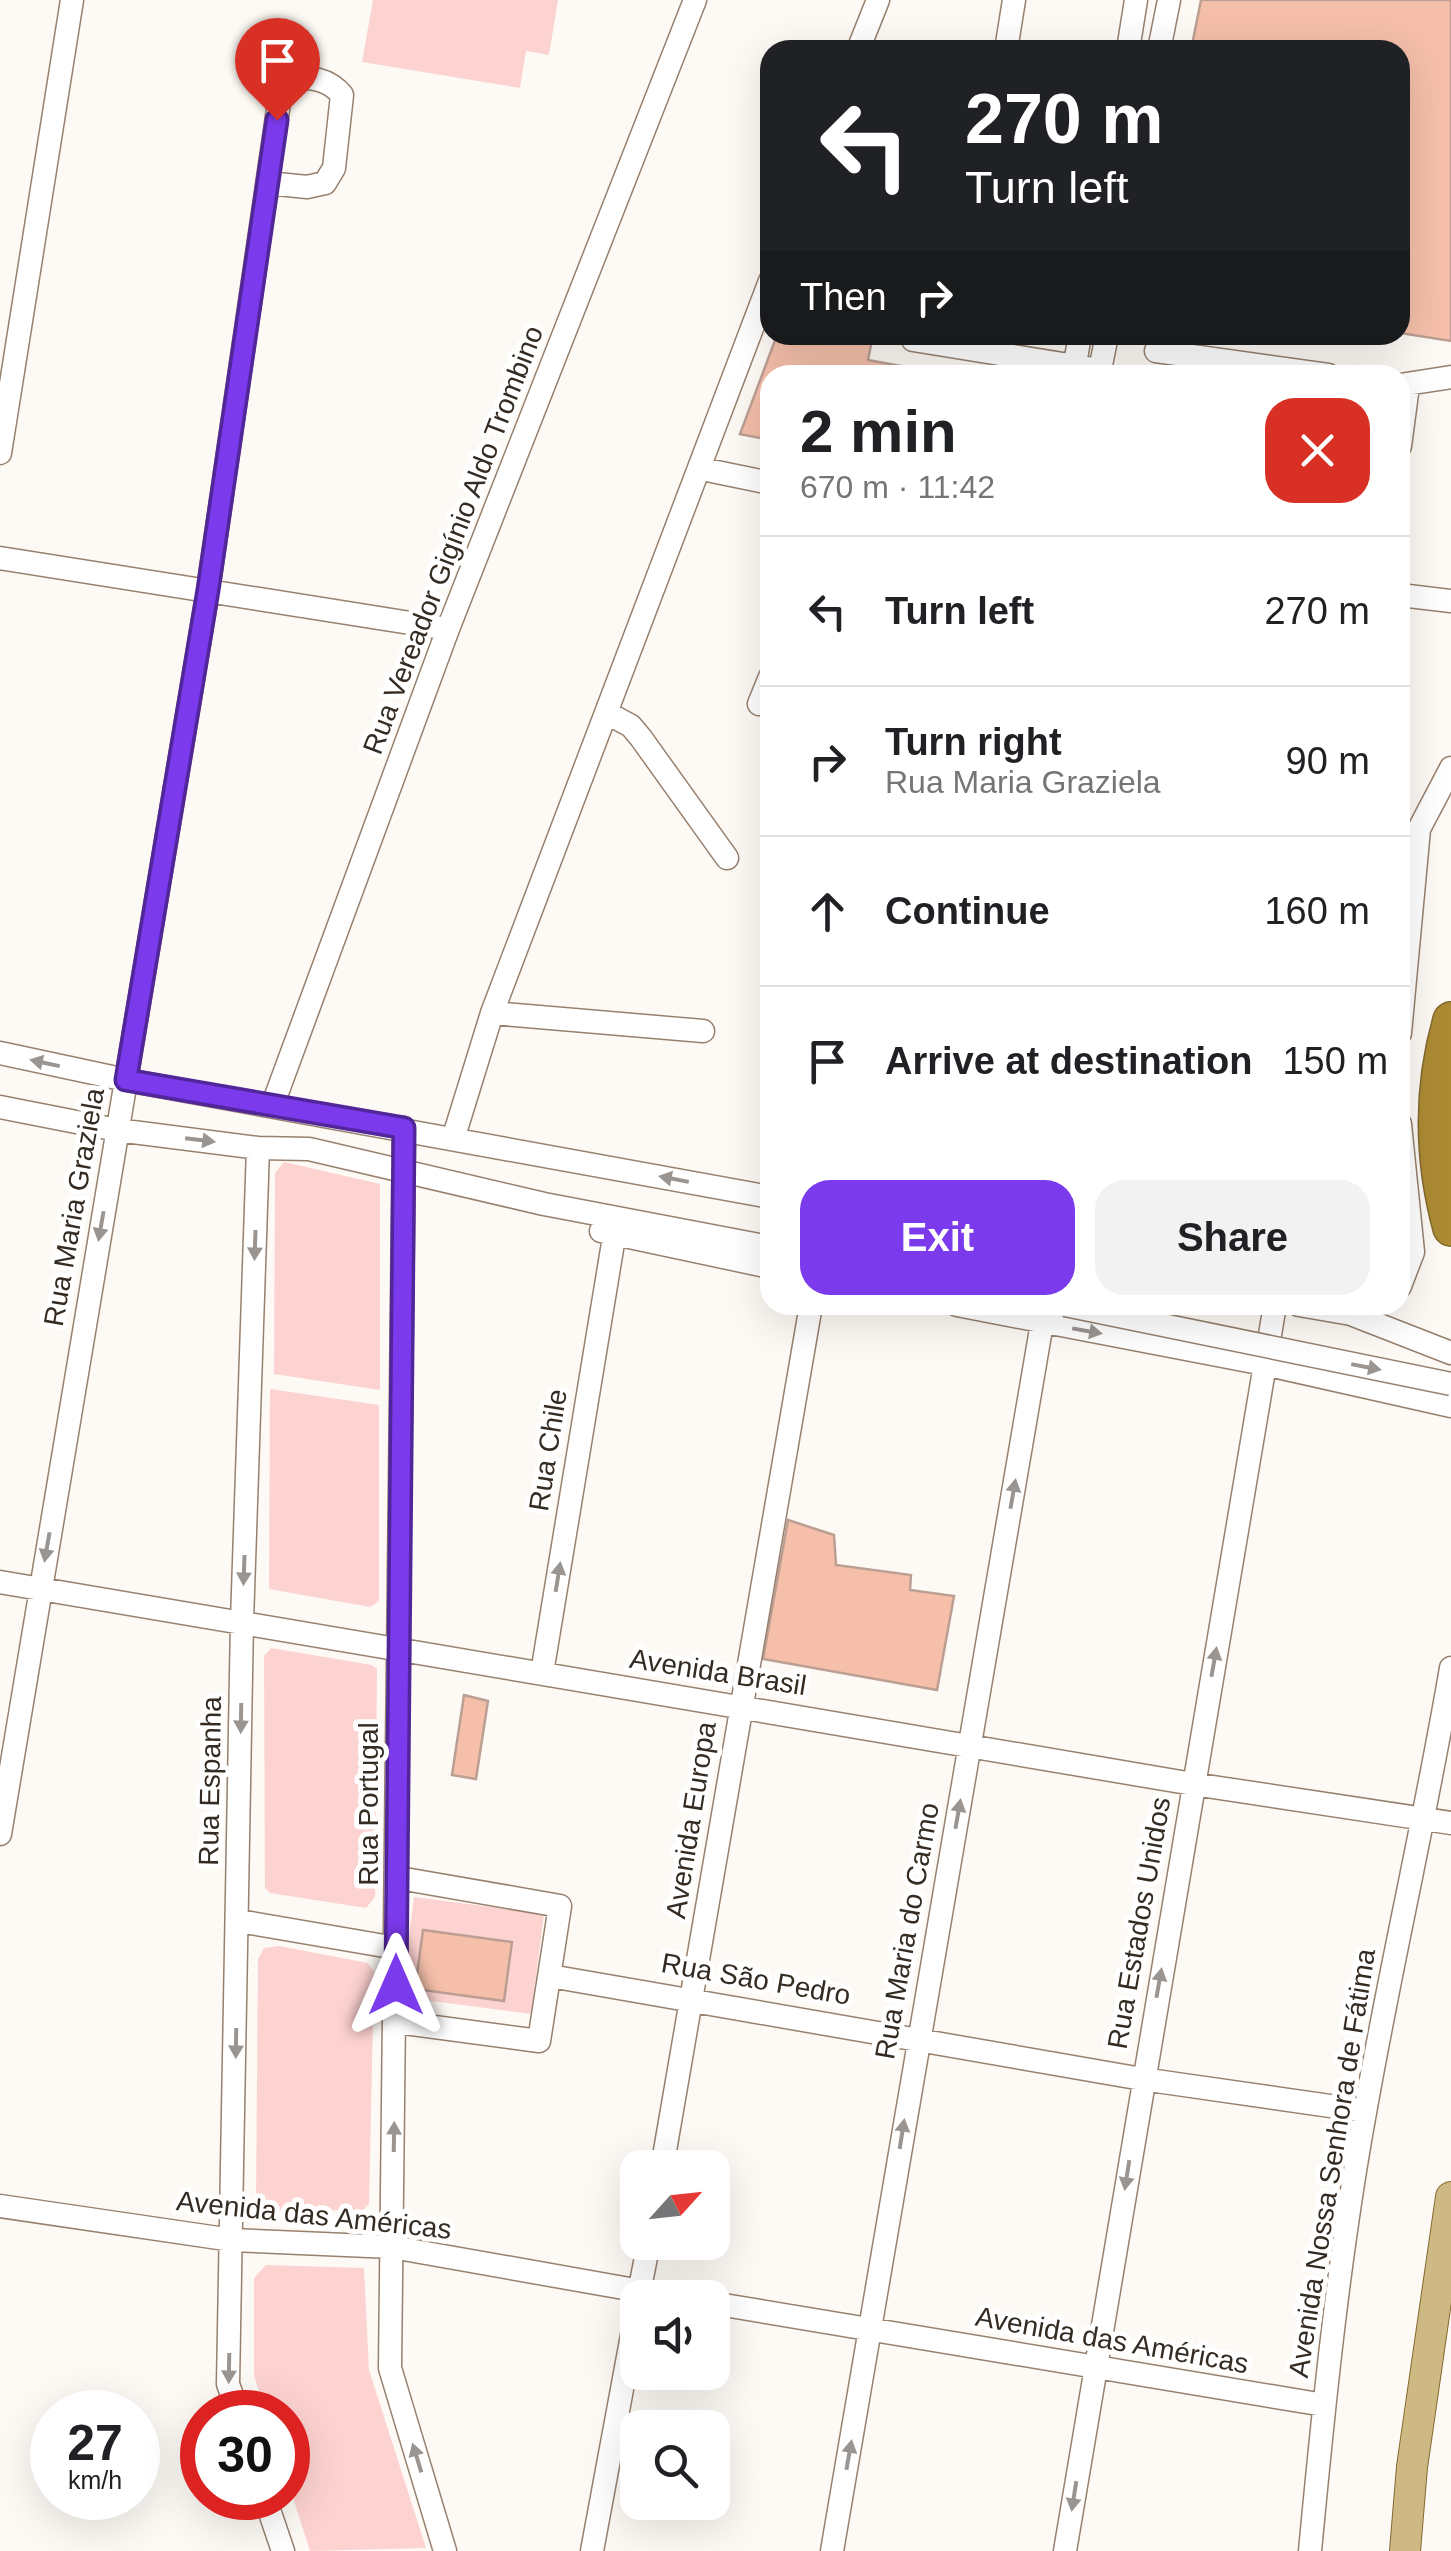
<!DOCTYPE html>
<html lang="en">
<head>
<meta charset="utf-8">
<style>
	body { margin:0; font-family:Helvetica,sans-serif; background:#f2f2f2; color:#202124; height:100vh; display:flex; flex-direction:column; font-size:38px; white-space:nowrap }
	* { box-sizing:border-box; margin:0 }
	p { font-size:32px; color:#757577 }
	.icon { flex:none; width:55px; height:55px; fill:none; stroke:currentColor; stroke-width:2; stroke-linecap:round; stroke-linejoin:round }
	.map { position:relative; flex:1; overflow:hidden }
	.sheet { position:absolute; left:760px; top:365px; width:650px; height:950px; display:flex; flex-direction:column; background:#fff; border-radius:30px; box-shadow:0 10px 40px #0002 }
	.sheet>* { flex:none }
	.hud { position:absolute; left:760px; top:40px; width:650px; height:305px; border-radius:30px; box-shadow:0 10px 40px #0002; background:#202124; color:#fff; overflow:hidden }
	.needle { width:65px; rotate:63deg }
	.fabs { position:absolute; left:620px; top:2150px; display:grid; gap:20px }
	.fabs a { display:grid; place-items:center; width:110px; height:110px; border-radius:20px; background:#fff; box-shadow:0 10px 40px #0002; font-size:50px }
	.speed { position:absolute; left:30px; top:2390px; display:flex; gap:20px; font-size:50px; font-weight:700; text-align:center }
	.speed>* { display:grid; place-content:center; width:130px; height:130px; border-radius:50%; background:#fff; box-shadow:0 10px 40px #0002; line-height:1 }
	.speed small { font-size:25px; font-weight:400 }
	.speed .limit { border:15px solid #d22; background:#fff; color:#111 }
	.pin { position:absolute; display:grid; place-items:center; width:85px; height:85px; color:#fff; margin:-102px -42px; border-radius:50% 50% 50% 0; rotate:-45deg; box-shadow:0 0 10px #0007 }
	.pin .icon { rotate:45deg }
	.me { position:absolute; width:110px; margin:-55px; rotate:0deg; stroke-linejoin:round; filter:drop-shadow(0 0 8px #0008) }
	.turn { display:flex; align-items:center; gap:35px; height:210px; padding:0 40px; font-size:45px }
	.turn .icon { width:130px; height:130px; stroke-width:2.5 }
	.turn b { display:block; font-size:70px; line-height:85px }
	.then { display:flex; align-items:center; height:95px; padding:0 40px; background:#0003; gap:20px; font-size:38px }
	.round { display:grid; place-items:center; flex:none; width:105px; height:105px; border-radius:30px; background:#f2f2f2 }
	.summary { display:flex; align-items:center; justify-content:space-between; height:170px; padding:0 40px }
	h1 { font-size:60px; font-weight:600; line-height:75px }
	.action { display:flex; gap:20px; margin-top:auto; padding:20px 40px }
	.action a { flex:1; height:115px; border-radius:30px; background:#7c3aed; color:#fff; font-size:40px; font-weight:600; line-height:115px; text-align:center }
	.action a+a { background:#f2f2f2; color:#202124 }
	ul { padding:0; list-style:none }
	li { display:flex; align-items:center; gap:30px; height:150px; padding:0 40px; border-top:2px solid #e0e0e0 }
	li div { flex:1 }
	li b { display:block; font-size:38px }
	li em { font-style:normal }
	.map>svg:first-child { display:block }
</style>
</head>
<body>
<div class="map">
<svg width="1451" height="2551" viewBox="0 0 1451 2551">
	<rect width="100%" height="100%" fill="#fdf9f4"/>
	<path fill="#fdd3d1" d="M 373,0 L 558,0 L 549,55 L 526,51 L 520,88 L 362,62 Z
		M 284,1162 L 380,1184 L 380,1390 L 274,1374 L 275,1173 Z
		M 270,1389 L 379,1405 L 379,1601 L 370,1607 L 269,1589 Z
		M 271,1648 L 372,1665 L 377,1669 L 375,1897 L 366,1908 L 270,1893 L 265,1888 L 264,1656 Z
		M 414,1897 L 544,1914 L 531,2014 L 401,1997 Z
		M 279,1946 L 368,1963 L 374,1972 L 369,2204 L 363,2210 L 266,2211 L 256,2203 L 258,1959 L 264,1948 Z
		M 266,2265 L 364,2268 L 369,2370 L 426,2548 L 310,2551 L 288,2482 L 288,2412 L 265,2412 L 254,2375 L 254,2278 Z"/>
	<path fill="#f5bfaa" stroke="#bc9f93" stroke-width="2.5" d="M 1201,0 L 1451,0 L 1451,341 L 1400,333 L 1400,50 L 1191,50 Z
		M 777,335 L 873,335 L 868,360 L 950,375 L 770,375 L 770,440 L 740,434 Z
		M 788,1520 L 834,1535 L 836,1565 L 911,1575 L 910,1590 L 954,1596 L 937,1690 L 763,1659 Z
		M 464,1695 L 488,1701 L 476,1779 L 452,1775 Z
		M 423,1930 L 512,1942 L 504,2001 L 415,1989 Z"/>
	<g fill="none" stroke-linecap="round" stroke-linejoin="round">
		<g stroke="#97816e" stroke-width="25">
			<path id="minor" d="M 858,50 L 878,0
				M 1006,50 L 1014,0
				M 1128,50 L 1136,0
				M 1159,50 L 1169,0
				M 913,340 L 1100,370
				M 1156,351 L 1328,375
				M 1073,375 L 1080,335
				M 1099,375 L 1107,335
				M 1400,385 L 1451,377
				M 1400,446 L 1408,386
				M 0,453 L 72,0
				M 702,469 L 770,483
				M 0,558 L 448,629
				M 1400,595 L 1451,601
				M 759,704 L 770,677
				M 609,714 L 631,726 L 641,738 L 727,858
				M 492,1013 L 703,1031
				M 1400,1033 L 1419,829 L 1451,768
				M 0,1053 L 126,1080 L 770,1197
				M 273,1104 L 448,629 L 695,0
				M 0,1107 L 117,1130 L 258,1148 L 309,1149 L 544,1204 L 770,1247
				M 1400,1124 L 1413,1252 L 1400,1286
				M 404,1128 L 390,2368 L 445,2551
				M 454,1136 L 492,1013 L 770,281
				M 601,1231 L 770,1267
				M 957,1305 L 1264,1364 L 1451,1406
				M 1299,1305 L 1351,1314 L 1376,1305
				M 1351,1314 L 1451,1353
				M 0,1582 L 1193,1784 L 1451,1823
				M 542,1673 L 614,1237
				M 0,1834 L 208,590 L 281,89 L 288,80 C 308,75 329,79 342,95 L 334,168 L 325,183 L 307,187 L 268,183
				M 239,1921 L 396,1948
				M 550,1976 L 1142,2079 L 1365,2111
				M 397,2022 L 539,2041 L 560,1906 L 399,1878
				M 662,2168 L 811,1305
				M 0,2206 L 232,2240 L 392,2247 L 680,2298
				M 638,2298 L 649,2242
				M 712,2303 L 1324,2405
				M 238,2412 L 228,2384 L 242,1621 L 258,1148
				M 265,2498 L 283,2551
				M 592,2551 L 638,2303
				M 832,2551 L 1042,1323
				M 1065,2551 L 1275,1305
				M 1310,2551 C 1324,2403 1339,2254 1366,2107 C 1392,1960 1426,1815 1451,1668"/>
		</g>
		<g stroke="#83692e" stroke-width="32">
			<path id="major" d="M 1405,2551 L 1412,2467 L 1451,2197"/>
		</g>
		<g stroke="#83692e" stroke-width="38">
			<path id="highway" d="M 1451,1020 C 1431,1090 1432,1158 1451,1228"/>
		</g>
		<use href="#minor" stroke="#fff" stroke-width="22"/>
		<use href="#major" stroke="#ceb985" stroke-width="30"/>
		<use href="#highway" stroke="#ad8b34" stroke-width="35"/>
		<g stroke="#97816e" stroke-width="25" stroke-linecap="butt">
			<path id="minor-bridge" d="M 1065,1305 L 1451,1384"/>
		</g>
		<use href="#minor-bridge" stroke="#fff" stroke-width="22"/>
	</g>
	<defs><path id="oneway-solid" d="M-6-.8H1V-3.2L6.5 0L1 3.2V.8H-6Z" transform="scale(2.5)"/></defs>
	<g fill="#9a9591">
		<use href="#oneway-solid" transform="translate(45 1063) rotate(-168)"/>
		<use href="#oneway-solid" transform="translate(200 1140) rotate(7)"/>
		<use href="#oneway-solid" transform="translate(674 1179) rotate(-169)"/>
		<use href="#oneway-solid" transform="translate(101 1226) rotate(100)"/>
		<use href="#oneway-solid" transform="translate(255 1245) rotate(92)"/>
		<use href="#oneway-solid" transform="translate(1087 1331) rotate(10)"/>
		<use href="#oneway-solid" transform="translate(1366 1367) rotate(11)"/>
		<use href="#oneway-solid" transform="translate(1013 1494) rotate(-80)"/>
		<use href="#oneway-solid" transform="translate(47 1547) rotate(100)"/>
		<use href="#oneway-solid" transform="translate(244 1570) rotate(92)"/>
		<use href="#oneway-solid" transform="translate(558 1577) rotate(-81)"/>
		<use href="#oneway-solid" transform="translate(1214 1662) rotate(-80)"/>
		<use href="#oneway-solid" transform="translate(241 1718) rotate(91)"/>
		<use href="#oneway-solid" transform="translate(958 1814) rotate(-80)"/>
		<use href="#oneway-solid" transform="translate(1159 1983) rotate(-80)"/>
		<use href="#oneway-solid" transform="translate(236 2043) rotate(91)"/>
		<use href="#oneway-solid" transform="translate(902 2134) rotate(-81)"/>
		<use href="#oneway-solid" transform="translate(394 2137) rotate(-89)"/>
		<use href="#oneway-solid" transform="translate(1127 2175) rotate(99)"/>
		<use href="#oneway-solid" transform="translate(229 2368) rotate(91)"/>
		<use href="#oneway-solid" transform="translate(849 2455) rotate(-80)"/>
		<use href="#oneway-solid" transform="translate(417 2458) rotate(-107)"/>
		<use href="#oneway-solid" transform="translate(1074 2496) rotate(99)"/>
	</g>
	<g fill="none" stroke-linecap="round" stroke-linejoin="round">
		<g stroke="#51269a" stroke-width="25">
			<path id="route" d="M 277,120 L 208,590 L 126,1080 L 404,1128 L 396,1985"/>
		</g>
		<use href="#route" stroke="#7c3aed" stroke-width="18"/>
	</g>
	<g text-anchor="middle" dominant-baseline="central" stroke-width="10" stroke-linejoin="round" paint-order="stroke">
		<g font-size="28" fill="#342b23" stroke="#fff">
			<text transform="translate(453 540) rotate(-69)">Rua Vereador Gigínio Aldo Trombino</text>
			<text transform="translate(74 1207) rotate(-80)">Rua Maria Graziela</text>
			<text transform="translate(548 1450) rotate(-81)">Rua Chile</text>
			<text transform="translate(718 1672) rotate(9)">Avenida Brasil</text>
			<text transform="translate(210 1781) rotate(-89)">Rua Espanha</text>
			<text transform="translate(368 1804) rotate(-90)">Rua Portugal</text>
			<text transform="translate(691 1820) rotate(-81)">Avenida Europa</text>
			<text transform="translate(1139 1923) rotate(-80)">Rua Estados Unidos</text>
			<text transform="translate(907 1931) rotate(-80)">Rua Maria do Carmo</text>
			<text transform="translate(756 1979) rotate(10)">Rua São Pedro</text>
			<text transform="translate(1332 2163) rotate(-81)">Avenida Nossa Senhora de Fátima</text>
			<text transform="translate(314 2215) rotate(6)">Avenida das Américas</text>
			<text transform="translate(1112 2340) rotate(10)">Avenida das Américas</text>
		</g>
	</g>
</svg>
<div class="fabs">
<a><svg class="needle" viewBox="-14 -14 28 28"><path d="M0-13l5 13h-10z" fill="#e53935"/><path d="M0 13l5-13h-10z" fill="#757577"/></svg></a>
<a><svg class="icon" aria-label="sound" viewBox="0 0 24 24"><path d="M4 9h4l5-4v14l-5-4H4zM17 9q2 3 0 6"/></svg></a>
<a><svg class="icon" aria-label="search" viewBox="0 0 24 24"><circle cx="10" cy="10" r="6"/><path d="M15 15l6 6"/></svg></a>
</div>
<div class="speed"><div>27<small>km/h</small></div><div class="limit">30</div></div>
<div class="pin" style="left:277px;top:120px;background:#d93025"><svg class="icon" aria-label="arrive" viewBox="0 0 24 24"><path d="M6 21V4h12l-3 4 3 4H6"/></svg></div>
<svg class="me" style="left:396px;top:1985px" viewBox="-20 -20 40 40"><path d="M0-17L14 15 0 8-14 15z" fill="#7c3aed" stroke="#fff" stroke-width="4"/></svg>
<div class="hud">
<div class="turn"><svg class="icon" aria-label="left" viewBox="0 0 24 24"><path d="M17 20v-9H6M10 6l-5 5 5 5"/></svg><div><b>270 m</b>Turn left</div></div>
<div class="then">Then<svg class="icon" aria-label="right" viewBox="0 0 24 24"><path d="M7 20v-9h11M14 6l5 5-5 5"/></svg></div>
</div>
<section class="sheet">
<div class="summary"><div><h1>2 min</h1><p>670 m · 11:42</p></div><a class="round" style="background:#d93025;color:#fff"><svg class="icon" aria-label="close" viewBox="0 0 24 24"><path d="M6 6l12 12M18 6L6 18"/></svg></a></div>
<ul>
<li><svg class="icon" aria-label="left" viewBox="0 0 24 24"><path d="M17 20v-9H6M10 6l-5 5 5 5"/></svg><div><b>Turn left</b></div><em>270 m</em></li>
<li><svg class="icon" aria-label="right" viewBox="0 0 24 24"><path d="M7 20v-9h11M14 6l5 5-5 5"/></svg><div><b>Turn right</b><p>Rua Maria Graziela</p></div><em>90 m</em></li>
<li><svg class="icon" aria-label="ahead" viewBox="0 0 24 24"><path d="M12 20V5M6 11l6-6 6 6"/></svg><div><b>Continue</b></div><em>160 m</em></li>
<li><svg class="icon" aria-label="arrive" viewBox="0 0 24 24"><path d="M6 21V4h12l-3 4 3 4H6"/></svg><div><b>Arrive at destination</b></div><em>150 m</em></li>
</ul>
<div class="action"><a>Exit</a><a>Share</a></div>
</section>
</div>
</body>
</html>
